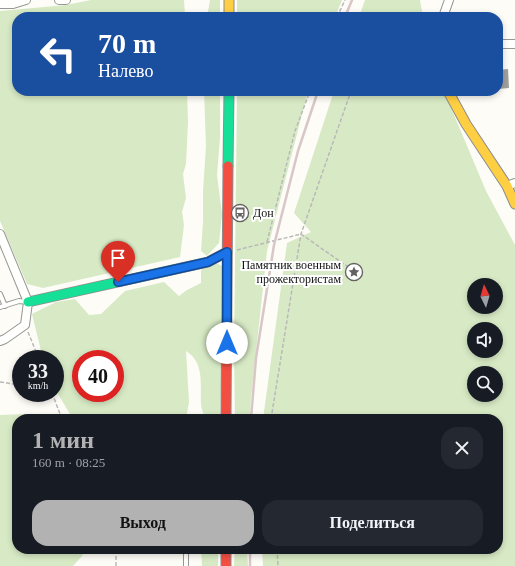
<!DOCTYPE html>
<html lang="ru">
<head>
<meta charset="utf-8">
<style>
	body { margin:0; font-family:"Times New Roman",serif; background:#242831; color:#f1f3f6; height:100vh; display:flex; flex-direction:column; font-size:15px; white-space:nowrap }
	* { box-sizing:border-box; margin:0 }
	p { font-size:13px; color:#9ea1a6 }
	.icon { flex:none; width:22px; height:22px; fill:none; stroke:currentColor; stroke-width:2; stroke-linecap:round; stroke-linejoin:round }
	.map { position:relative; flex:1; overflow:hidden }
	.side { position:absolute; left:12px; top:414px; width:491px; height:140px; display:flex; flex-direction:column; background:#171b24; border-radius:16px; box-shadow:0 2px 6px #0003 }
	.side>* { flex:none }
	.hud { position:absolute; left:12px; top:12px; width:491px; height:84px; border-radius:16px; box-shadow:0 2px 6px #0003; background:#1a4fa0; color:#fff; overflow:hidden }
	.needle { width:26px; rotate:355deg }
	.fabs { position:absolute; left:467px; top:278px; display:grid; gap:8px }
	.fabs a { display:grid; place-items:center; width:36px; height:36px; border-radius:50%; background:#171b24; box-shadow:0 2px 6px #0003; font-size:20px }
	.speed { position:absolute; left:12px; top:350px; display:flex; gap:8px; font-size:20px; font-weight:700; text-align:center }
	.speed>* { display:grid; place-content:center; width:52px; height:52px; border-radius:50%; background:#171b24; box-shadow:0 2px 6px #0003; line-height:1 }
	.speed small { font-size:10px; font-weight:400 }
	.speed .limit { border:6px solid #d22; background:#fff; color:#111 }
	.pin { position:absolute; display:grid; place-items:center; width:34px; height:34px; color:#fff; margin:-41px -17px; border-radius:50% 50% 50% 0; rotate:-45deg; box-shadow:0 0 4px #0007 }
	.pin .icon { rotate:45deg }
	.me { position:absolute; width:44px; margin:-22px; rotate:0deg; stroke-linejoin:round; filter:drop-shadow(0 0 3px #0008) }
	.turn { display:flex; align-items:center; gap:14px; height:84px; padding:0 20px; font-size:18px }
	.turn .icon { width:52px; height:52px; stroke-width:2.5 }
	.turn b { display:block; font-size:28px; line-height:34px }
	.round { display:grid; place-items:center; flex:none; width:42px; height:42px; border-radius:16px; background:#242831 }
	.summary { display:flex; align-items:center; justify-content:space-between; height:68px; padding:0 20px }
	h1 { font-size:24px; font-weight:700; line-height:30px; color:#b2b2b3 }
	.primary-button { display:flex; gap:8px; margin-top:auto; padding:8px 20px }
	.primary-button a { flex:1; height:46px; border-radius:16px; background:#b2b2b3; color:#111; font-size:16px; font-weight:700; line-height:46px; text-align:center }
	.primary-button a+a { background:#242831; color:#f1f3f6 }
	.map>svg:first-child { display:block }
</style>
</head>
<body>
<div class="map">
<svg width="515" height="566" viewBox="0 0 515 566">
	<rect width="100%" height="100%" fill="#fdfcf7"/>
	<path fill="#d8eac5" fill-rule="evenodd" d="M 91,0 L 184,0 L 185,15 L 184,17 L 17,17 L 17,91 L 187,91 L 188,122 L 186,164 L 183,174 L 186,198 L 182,212 L 184,225 L 180,257 L 43,288 L 27,284 L 0,221 L 0,11 L 66,5 Z
		M 210,0 L 220,0 L 220,17 L 207,17 Z
		M 237,0 L 342,0 L 335,17 L 237,17 Z
		M 365,0 L 420,0 L 423,17 L 359,17 Z
		M 204,91 L 220,91 L 220,138 L 217,175 L 222,214 L 219,243 L 207,256 L 201,251 L 203,222 L 203,191 L 206,146 Z
		M 237,91 L 308,91 L 267,251 L 251,398 L 250,419 L 235,419 L 234,355 Z
		M 334,91 L 444,91 L 486,191 L 515,245 L 515,566 L 263,566 L 262,549 L 498,549 L 498,419 L 263,419 L 287,243 L 311,232 L 294,213 ZM 474,285 L 496,285 L 496,307 L 474,307 ZM 474,329 L 496,329 L 496,351 L 474,351 ZM 474,373 L 496,373 L 496,395 L 474,395 Z
		M 214,262 L 222,266 L 221,388 L 220,419 L 205,419 C 204,414 201,409 201,404 C 200,385 205,363 186,351 L 189,402 L 186,419 L 73,419 L 55,389 L 55,359 L 43,359 L 32,314 L 56,302 L 75,299 L 89,315 L 101,314 L 125,291 L 164,282 L 179,296 L 187,290 L 201,283 L 201,270 ZM 81,359 L 115,359 L 115,393 L 81,393 Z
		M 25,414 L 40,419 L 17,419 L 17,549 L 85,549 L 82,556 L 73,566 L 0,566 L 0,415 Z
		M 201,549 L 218,549 L 218,566 L 202,566 Z
		M 235,549 L 247,549 L 248,566 L 234,566 Z"/>
	<path fill="#a19f9c" d="M 508,69 L 509,88 L 498,89 L 498,70 Z"/>
	<g fill="none" stroke-linecap="round" stroke-linejoin="round">
		<g stroke="#979795" stroke-width="6">
			<path id="lane" d="M 0,294 L 5,306
				M 0,307 L 19,301 L 28,302
				M 186,554 L 186,566"/>
		</g>
		<g stroke="#979795" stroke-width="10">
			<path id="street" d="M 59,0 L 66,0
				M 0,4 L 13,4 L 26,0
				M 443,17 L 449,0
				M 498,44 L 515,44
				M 507,186 L 515,183
				M 0,234 L 28,302 L 25,325 L 5,339 L 0,341"/>
		</g>
		<g stroke="#8e8d8b" stroke-width="11">
			<path id="fast" d="M 228,166 L 229,91
				M 28,302 L 208,262 L 227,252"/>
		</g>
		<g stroke="#8e8d8b" stroke-width="11">
			<path id="slow" d="M 229,0 L 229,17
				M 448,91 L 466,124 L 507,186 L 515,204"/>
		</g>
		<g stroke="#8e8d8b" stroke-width="11">
			<path id="jam" d="M 226,419 L 228,166
				M 226,549 L 226,566"/>
		</g>
		<path stroke="#b9b9b8" stroke-width="1.5" stroke-dasharray="4 2" stroke-linecap="butt" d="M 337,17 L 345,0
			M 267,242 L 295,131 L 310,91
			M 237,250 L 301,234 L 351,269
			M 28,332 L 39,359
			M 0,382 L 21,385
			M 52,393 L 62,419
			M 271,419 L 301,234 L 351,91
			M 277,549 L 278,566
			M 116,566 L 116,549"/>
		<use href="#lane" stroke="#fffffe" stroke-width="4"/>
		<use href="#street" stroke="#fffffe" stroke-width="8"/>
		<use href="#fast" stroke="#16e098" stroke-width="9"/>
		<use href="#slow" stroke="#ffcf43" stroke-width="9"/>
		<use href="#jam" stroke="#f24e42" stroke-width="9"/>
		<path stroke="#d9c6c7" stroke-width="2.5" d="M 345,17 L 352,0
			M 251,419 L 256,358 L 274,245 L 298,151 L 318,91
			M 250,549 L 250,566"/>
	</g>
	<g fill="none" stroke-linecap="round" stroke-linejoin="round">
		<g stroke="#114b97" stroke-width="10">
			<path id="route" d="M 118,282 L 208,262 L 227,252 L 227,343"/>
		</g>
		<use href="#route" stroke="#1a73e8" stroke-width="7"/>
	</g>
	<defs>
		<g id="bus-ring" transform="scale(0.9)"><circle r="9.5" fill="#fff" stroke="#646362" stroke-width="1.5"/><path d="M-5-6H5V4H4V6H2V4H-2V6H-4V4H-5ZM-3.5-4V0h7V-4ZM-3.5 1.2v1.5H-2V1.2ZM2 1.2v1.5H3.5V1.2Z" fill="#646362"/></g>
		<g id="sight-ring" transform="scale(0.9)"><circle r="9.5" fill="#fff" stroke="#646362" stroke-width="1.5"/><path d="M0-6L1.8-2.2L6-1.7L2.9 1.2L3.7 5.4L0 3.3L-3.7 5.4L-2.9 1.2L-6-1.7L-1.8-2.2Z" fill="#646362"/></g>
	</defs>
	<g fill-rule="evenodd">
		<use href="#bus-ring" x="240" y="213"/>
		<use href="#sight-ring" x="354" y="272"/>
	</g>
	<g text-anchor="middle" dominant-baseline="central" stroke-width="4" stroke-linejoin="round" paint-order="stroke">
		<g font-size="12" fill="#111" stroke="#fff" text-anchor="start">
			<text x="253" y="213">Дон</text>
			<text x="341" y="265" text-anchor="end">Памятник военным<tspan x="341" dy="14">прожектористам</tspan></text>
		</g>
	</g>
</svg>
<div class="fabs">
<a><svg class="needle" viewBox="-14 -14 28 28"><path d="M0-13l5 13h-10z" fill="#e53935"/><path d="M0 13l5-13h-10z" fill="#9ea1a6"/></svg></a>
<a><svg class="icon" aria-label="sound" viewBox="0 0 24 24"><path d="M4 9h4l5-4v14l-5-4H4zM17 9q2 3 0 6"/></svg></a>
<a><svg class="icon" aria-label="search" viewBox="0 0 24 24"><circle cx="10" cy="10" r="6"/><path d="M15 15l6 6"/></svg></a>
</div>
<div class="speed"><div>33<small>km/h</small></div><div class="limit">40</div></div>
<div class="pin" style="left:118px;top:282px;background:#d93025"><svg class="icon" aria-label="arrive" viewBox="0 0 24 24"><path d="M6 21V4h12l-3 4 3 4H6"/></svg></div>
<svg class="me" style="left:227px;top:343px" viewBox="-20 -20 40 40"><circle r="19" fill="#fff"/><path d="M0-13L10 11 0 6-10 11z" fill="#1a73e8"/></svg>
<div class="hud">
<div class="turn"><svg class="icon" aria-label="left" viewBox="0 0 24 24"><path d="M17 20v-9H6M10 6l-5 5 5 5"/></svg><div><b>70 m</b>Налево</div></div>
</div>
<section class="side">
<div class="summary"><div><h1>1 мин</h1><p>160 m · 08:25</p></div><a class="round"><svg class="icon" aria-label="close" viewBox="0 0 24 24"><path d="M6 6l12 12M18 6L6 18"/></svg></a></div>
<div class="primary-button"><a>Выход</a><a>Поделиться</a></div>
</section>
</div>
</body>
</html>
